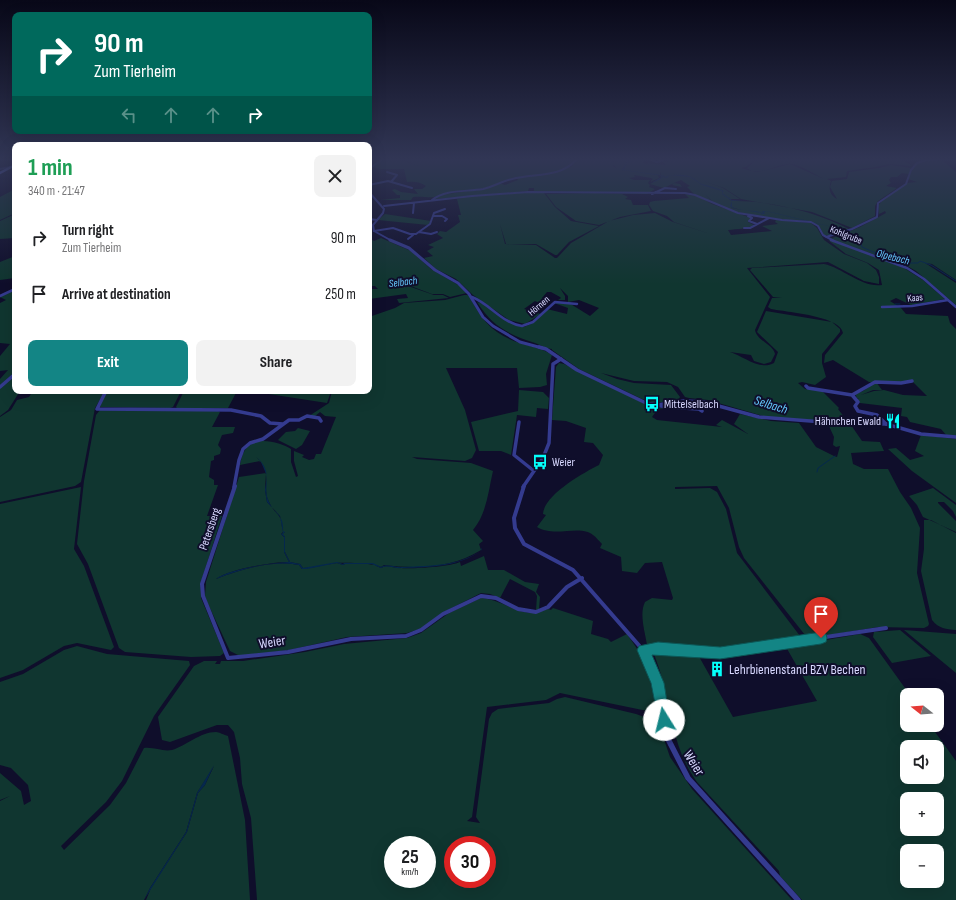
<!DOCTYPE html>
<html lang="en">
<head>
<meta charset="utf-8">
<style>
	body { margin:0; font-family:"Sofia Sans Condensed",sans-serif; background:#f2f2f2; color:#202124; height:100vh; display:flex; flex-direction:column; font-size:15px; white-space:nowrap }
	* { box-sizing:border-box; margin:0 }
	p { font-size:13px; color:#757577 }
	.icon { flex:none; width:22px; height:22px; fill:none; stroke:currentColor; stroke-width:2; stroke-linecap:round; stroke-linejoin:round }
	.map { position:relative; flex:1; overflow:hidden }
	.side { position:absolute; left:12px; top:142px; width:360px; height:252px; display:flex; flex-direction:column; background:#fff; border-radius:8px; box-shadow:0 4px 16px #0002 }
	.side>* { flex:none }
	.top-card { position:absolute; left:12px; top:12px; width:360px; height:122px; border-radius:8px; box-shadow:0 4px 16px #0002; background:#00695c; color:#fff; overflow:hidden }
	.needle { width:26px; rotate:287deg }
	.tools { position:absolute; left:900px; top:688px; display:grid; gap:8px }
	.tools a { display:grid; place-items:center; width:44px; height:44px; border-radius:8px; background:#fff; box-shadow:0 4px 16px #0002; font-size:20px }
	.speed { position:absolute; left:384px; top:836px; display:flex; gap:8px; font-size:20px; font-weight:700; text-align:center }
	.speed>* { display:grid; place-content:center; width:52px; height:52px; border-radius:50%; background:#fff; box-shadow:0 4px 16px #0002; line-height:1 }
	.speed small { font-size:10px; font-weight:400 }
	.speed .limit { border:6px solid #d22; background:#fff; color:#111 }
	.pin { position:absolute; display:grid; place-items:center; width:34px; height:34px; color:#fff; margin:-41px -17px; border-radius:50% 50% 50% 0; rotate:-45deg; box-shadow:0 0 4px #0007 }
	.pin .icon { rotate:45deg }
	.me { position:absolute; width:44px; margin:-22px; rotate:351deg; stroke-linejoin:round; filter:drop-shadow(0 0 3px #0008) }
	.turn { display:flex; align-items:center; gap:14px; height:84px; padding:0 16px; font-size:18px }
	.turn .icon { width:52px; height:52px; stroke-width:2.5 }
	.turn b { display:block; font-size:28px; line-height:34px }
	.lanes { display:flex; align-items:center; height:38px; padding:0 16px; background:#0003; justify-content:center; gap:20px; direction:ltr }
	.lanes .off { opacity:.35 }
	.round { display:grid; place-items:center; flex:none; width:42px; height:42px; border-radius:8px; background:#f2f2f2 }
	.overview { display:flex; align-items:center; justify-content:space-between; height:68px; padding:0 16px }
	h1 { font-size:24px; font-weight:700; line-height:30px; color:#1e9e55 }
	.cta { display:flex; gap:8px; margin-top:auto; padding:8px 16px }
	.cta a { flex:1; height:46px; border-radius:8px; background:#138585; color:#fff; font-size:16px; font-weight:700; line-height:46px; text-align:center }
	.cta a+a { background:#f2f2f2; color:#202124 }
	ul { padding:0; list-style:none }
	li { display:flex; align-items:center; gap:12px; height:56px; padding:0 16px }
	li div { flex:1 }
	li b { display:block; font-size:15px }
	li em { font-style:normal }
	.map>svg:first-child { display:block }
</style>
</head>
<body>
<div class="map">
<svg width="956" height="900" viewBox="0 0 956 900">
	<rect width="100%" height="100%" fill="#0f0e2b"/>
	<path fill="#103630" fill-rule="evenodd" d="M 385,158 L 399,159 L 418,166 L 399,158 L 572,158 L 575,159 L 573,164 L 558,171 L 571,167 L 576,161 L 574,158 L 613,158 L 613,166 L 617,169 L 613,164 L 614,158 L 625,159 L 645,158 L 643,163 L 649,165 L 645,163 L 666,165 L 662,161 L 670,162 L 666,160 L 668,158 L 757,158 L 746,167 L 741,168 L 752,171 L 763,171 L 790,164 L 824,179 C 816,175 802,166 793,164 C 779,161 759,179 747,168 L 759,158 L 899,158 L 912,166 L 889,164 L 876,167 L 847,171 L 846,177 L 827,179 L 831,181 C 828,189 830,195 837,199 L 830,187 L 832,181 L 847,179 L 849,172 L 879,168 L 891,165 L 911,168 L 909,174 L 902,173 L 897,177 L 891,177 L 889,180 L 891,183 L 886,186 L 897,188 L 878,201 L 875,206 L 875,216 L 852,228 L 812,212 L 741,199 L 724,188 L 703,181 L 723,188 L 740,199 L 729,199 L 732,201 L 731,207 L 732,208 L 741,210 L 731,207 L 732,201 C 769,200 817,212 849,229 L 840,229 L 835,232 L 839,234 L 832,236 L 824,235 L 820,228 L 810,221 L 785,220 L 737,212 L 714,203 L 705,194 L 712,202 L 695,195 L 687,187 L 690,186 L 681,180 L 674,183 L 680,184 L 682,187 L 672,185 L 674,183 L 664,188 L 650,184 L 661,178 L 660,171 L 660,175 L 658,175 L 659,178 L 650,182 L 653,179 L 651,178 L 634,175 L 635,177 L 629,178 L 634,180 L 650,180 L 648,183 L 650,185 L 649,187 L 655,189 L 647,194 L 534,191 L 534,188 L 529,188 L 528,191 L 435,199 C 443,190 472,191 484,189 C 489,188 494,185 499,183 L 505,185 L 518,180 L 516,177 C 505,179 494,186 484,188 C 467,191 451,193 434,197 C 429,198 421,196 413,197 L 411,200 L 380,200 L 400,198 L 400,195 L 397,195 L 392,190 L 395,189 L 401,192 L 418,194 L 414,189 L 422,189 L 426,186 C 421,182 414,181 407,182 L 404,169 L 380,169 L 374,167 Z
		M 941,159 L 956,172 L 956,280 L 932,264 L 925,263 L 956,283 L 956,305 L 916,271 L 909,267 L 830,239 L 860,227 L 886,213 L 885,211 L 879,214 L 878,206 L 881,202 L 907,183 L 917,182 L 908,179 C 916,159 921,161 941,159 Z
		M 15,189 L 15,213 L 0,220 L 0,197 Z
		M 535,192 L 544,193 L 555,207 L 571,221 L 599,226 L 569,242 L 557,255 L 555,255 L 536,244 L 506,244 L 500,224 L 505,244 L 536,245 L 555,258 L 557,258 L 571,243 L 609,221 L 633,215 L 655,213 L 673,222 L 710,234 L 674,222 L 667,216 L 653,211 L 649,205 L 650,202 L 654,201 L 689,198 L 685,194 L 699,197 L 712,204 L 751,218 L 748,222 L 754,225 C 747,229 737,229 728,230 L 731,235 L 772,231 L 762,226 L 778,224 L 775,222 L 776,220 L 811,223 L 817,228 L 824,240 L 844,254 L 867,263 L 876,270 L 879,277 L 879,284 L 864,281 L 828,262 L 747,268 L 770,297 L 755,330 C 757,341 773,344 775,354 L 771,362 L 764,364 L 754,361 L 751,355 L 730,352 C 743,356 760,371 774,363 L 778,352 L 757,332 L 766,311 L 832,322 L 840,329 L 840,332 L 822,354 L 822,363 L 826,377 L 815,385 L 802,382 L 798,383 L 805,389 L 822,391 L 839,408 L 838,409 L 848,422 L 770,418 L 708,400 L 689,398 L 685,397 L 678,387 L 667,382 L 634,381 L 601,373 L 617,379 L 634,383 L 671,385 L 680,397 L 678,400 L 655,403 L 642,399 L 579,369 L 552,350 L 552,349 C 547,349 540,345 535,343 C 508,334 493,327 477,302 C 490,304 505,325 524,327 L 531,324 L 547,309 L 567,314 L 568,308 L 554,303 L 569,303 L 590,316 L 599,308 L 579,300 L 568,302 L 568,296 L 560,288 L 565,296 L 565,300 L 558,300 L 561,298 L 560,297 L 551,292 L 547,292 L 542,298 L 547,301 L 543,305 L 535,301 L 524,309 L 541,314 L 525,324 L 509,320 L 473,295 L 456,279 L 436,269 L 424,258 L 433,256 L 427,251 L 434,247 L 428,245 L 443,238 L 437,234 L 440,231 L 446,232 L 460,222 L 458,215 L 461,215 L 457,199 L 473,196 Z
		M 595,193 L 622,194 L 628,197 L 625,199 L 631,200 L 633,205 L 648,205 L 651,211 L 620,217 L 599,225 L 576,221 L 556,207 L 546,194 Z
		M 15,214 L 15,238 L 0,239 L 0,221 Z
		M 385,214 L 431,221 L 428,225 L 378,220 Z
		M 369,238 L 374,241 L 381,238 L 411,251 L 431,269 L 460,286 L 467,293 L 450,297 L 443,294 L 432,294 L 408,285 L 399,287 L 408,286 L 434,295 L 443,295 L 449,298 L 399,303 L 397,299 L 408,298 L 406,294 L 369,299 L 369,289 L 378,289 L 375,286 L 369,286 Z
		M 828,240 L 857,249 L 904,268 L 923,280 L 945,299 L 911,305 L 896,298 L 890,301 L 901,308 L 906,314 L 948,316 L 950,323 L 956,329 L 956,436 L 947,436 L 941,429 L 910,422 L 907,417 L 901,416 L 902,408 L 860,403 L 857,399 L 859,398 L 857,398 L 855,394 L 863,391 L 876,382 L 882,390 L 873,390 L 861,395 L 874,391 L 884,390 L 903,395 L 927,396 L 911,380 L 904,382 L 869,382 L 833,360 L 824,363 L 825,355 L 843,333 C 841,316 786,312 771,309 L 768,307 L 772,298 L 782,298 L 773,297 L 750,270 L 752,268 L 824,264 C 843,268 862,288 882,285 L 879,270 L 868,263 L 846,254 Z
		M 15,256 L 15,278 L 0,280 L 0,262 Z
		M 15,290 L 15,372 L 0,385 L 0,379 L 8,370 L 0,371 L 0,356 L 10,344 L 0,343 L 0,303 L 6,300 L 0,297 Z
		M 464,295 L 469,295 C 481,321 495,336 523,344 C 533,347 544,349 552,355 L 546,374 L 547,385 L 540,387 L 519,388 L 517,368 L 446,368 L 465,410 L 476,450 L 472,458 L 465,461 L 412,457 L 417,459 L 471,463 L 493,471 C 488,492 487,513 473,530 L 483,541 L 479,544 L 481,550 C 453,568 416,569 384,565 L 381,567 C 376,563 341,562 335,563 C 324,565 314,568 303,568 L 300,564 L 290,562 L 285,552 L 285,537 L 282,534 L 285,532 L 283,532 C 281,510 276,517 269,502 C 261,487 274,472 256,457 L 260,461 L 240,465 C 241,460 242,454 245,450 C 253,435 280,442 291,449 L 291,462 L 296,477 L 298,476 L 294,461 L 294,451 L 304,455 L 302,457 L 309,460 L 314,459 L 316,454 L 321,454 L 336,417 L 325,416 L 320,412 L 314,417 L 309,416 L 329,403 L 332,391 L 369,391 L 369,317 L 395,308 L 404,303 L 445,300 Z
		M 559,363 L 564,364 L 649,406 L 649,408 L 650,406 L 657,409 L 669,407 L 657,410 L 652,417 L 657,420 L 722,427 L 716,425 L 722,420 L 748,434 L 734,424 L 740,414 L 771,421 L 799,423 L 816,447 L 834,456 L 834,458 L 834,456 L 837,457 L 840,446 L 836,447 L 833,445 L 834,437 L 828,424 L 851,425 L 862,441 L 880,442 L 884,451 L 851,453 L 853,464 L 864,469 L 888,469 L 900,492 L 911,508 L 920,528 L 917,573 L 929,624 L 928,626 L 924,628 L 878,627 L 811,638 L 805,635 L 744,558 L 739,547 L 729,508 L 717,486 L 675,487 L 675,489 L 710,488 L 717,492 L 726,509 L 737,553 L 800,636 L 799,640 L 720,651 L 647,645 C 645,632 639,614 645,602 L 652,598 L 672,600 L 673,598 L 662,562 L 645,563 L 637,573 L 622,571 L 621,557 L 600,548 L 602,544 C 599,541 596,537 593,535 C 580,524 555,538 537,527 L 546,515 L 543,514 C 544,495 583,473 599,465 L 603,455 L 593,443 L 584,442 L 586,428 L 566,421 L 552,420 L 556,367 Z
		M 15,376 L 15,391 L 20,391 L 8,410 L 0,416 L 0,388 Z
		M 519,390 L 543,392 L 549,398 L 548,409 L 537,408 L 536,417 L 517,415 L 511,455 L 501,451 L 479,451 L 471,422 L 518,411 Z
		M 33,391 L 105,391 L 95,408 L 81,482 L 75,486 L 0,502 L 0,417 L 11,410 L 17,400 L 29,397 Z
		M 108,391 L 181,391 L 173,407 L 170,408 L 100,407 L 101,402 Z
		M 184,391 L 237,391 L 228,408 L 177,408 L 176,407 Z
		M 249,391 L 329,391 L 330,394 L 327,403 Z
		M 100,410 L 216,410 L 220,412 L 212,427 L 235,427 L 233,433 L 222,435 L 218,445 L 221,449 L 220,454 L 214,456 L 214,460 L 211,461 L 209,477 L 214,480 L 214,485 L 218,485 L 207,516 L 222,516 L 201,582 L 201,598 L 224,653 L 220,656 L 191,657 L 125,652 L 119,648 L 88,564 L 77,544 L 84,481 L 96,415 Z
		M 298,428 L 310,431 L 302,445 L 296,449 L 278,440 L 286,432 L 295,431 Z
		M 921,435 L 956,439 L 956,503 L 912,471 L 888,449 L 896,448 L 910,460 L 924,456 L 915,451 Z
		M 266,473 L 265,490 L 267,502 L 280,516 L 283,532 L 281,534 L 284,537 L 284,552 L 289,562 C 272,562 229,569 216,579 C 242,569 271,560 299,565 L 302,569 L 337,563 L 343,565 L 345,564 L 372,564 L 381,568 C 387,564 393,568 400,568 C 411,569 450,567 460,562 L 461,566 L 484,556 L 488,570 L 504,570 L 525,582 L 539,584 L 536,592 L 540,597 L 539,609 L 536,610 L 537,596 L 535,592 L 510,579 L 500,598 L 490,594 L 481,593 L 442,613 L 420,629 L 407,633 L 347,637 L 289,650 L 240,656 L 230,651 L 208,604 L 205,596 L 206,582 L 239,477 Z
		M 81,487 L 74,549 L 84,566 L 114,647 L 111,650 L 77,643 L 64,646 L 23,670 L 0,678 L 0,504 Z
		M 933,488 L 956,505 L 956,517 L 953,511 L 944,502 L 938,502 L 938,503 L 956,521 L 956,532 L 923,517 L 917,505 L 909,496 Z
		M 924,520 L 931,520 L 956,533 L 956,630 C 946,629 939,629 932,620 L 921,571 L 924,549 Z
		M 481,598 C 510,601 518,620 548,609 L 551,610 L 553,608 L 593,621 L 591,634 L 608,639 L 611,642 L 627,634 L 646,662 L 657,713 L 560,693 L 546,700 L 487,707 L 472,817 L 467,821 L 480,823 L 476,817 L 489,719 L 492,713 L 498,709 L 549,703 L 557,699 L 565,697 L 636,714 L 658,722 L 670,757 L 692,789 L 792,900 L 257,900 L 251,818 L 242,784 L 240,758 L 234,732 L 228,725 L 217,725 L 170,742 L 162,740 L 158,717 L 194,666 L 204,661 L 217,661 L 215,664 L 220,664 L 221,661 L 243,661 L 305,652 L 344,644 L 407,638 L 421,633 L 449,613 ZM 393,845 L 427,845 L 427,879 L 393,879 ZM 453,845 L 487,845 L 487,879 L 453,879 Z
		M 900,630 L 931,656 L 892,663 L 873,637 L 874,632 Z
		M 904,630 L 956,634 L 956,673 Z
		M 860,634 L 869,638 L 910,695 L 907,695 L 907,725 L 930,725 L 956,761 L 956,900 L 802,900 L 780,876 L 779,871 L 697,782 C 675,751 673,723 664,687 C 662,675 657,663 653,651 L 661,650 L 697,653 L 733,717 L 817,701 L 786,647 ZM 907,747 L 937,747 L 937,777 L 907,777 ZM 907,799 L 937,799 L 937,829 L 907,829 ZM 907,851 L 937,851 L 937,881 L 907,881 Z
		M 77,646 L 107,654 L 189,661 L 190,665 L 154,716 L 122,781 L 106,802 L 61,846 L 64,850 L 110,805 L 126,783 L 144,748 C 155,747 163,752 172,750 C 186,746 200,732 216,732 C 219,732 224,735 228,736 L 245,820 L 250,900 L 146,900 L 151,888 L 187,832 L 198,793 L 205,785 L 214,766 L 197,793 L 186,832 L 150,888 L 144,900 L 0,900 L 0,801 L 10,796 L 0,800 L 0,773 L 21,791 L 24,805 L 31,801 L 28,785 L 11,768 L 0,765 L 0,682 L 23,674 L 64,650 Z"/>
	<path fill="#05284d" d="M 624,158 L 629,160 L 628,162 C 629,162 631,161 632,161 L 627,163 L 624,170 L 662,175 L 666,177 C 669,174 688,174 693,178 C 695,179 699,183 702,184 C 710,186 717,188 724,191 L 722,193 L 732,200 L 744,200 L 743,200 L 732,201 L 732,207 C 742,212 753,209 763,213 L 762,211 L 766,211 C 794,218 821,225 849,230 L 840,230 L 836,233 L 835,232 L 838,230 L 837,228 L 767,211 L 764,212 L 765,214 L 761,214 L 763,217 L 761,213 L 732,208 L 730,206 L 732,201 L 722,194 L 722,191 L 702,185 L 690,177 L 670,175 L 667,178 L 663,177 C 660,180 655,182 651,183 L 652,184 L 651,183 L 663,176 L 622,170 L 627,161 Z
		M 257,457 C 275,474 261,486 269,502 C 275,515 284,514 283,531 L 285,532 L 283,534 L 285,537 L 285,552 L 290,562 L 300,564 L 303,568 L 337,562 L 343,564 L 344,563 L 373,563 L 381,567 C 388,563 395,568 403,567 C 432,565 455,567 481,551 L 481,549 L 482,548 L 498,540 L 482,548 L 481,551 C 457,567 431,567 402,568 C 395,569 388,564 381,568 L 372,564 L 345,564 L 343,565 L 337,563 L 307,569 L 302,569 L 299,565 C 271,560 242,569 216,579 C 229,569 271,563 289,562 L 284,552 L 284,537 L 281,534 L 283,533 L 280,516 L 267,502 L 265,490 L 267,476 L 261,462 Z
		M 214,765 L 205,785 L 198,793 L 187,832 L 144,900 L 150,888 L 186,832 L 197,793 Z"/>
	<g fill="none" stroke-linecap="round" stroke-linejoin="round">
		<path stroke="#05284d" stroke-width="1" d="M 838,233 L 849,238 L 855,238 L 856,241 L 852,240 L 855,243 L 861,244 L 862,247 L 878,254 L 904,259 L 908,263 L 918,263 L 920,261 L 931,265 L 956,281
			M 895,304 L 900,304
			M 817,472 L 818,468 L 835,456"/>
		<path stroke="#343b8f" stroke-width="2" d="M 646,158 L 657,162 L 668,158
			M 0,169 L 10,167
			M 387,172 L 397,175 L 391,182
			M 369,185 L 388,181 L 412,188
			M 652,194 L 665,188 L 676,189
			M 432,200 C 446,189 466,192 483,189 C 493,187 502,181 512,179 C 534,173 560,178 576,160 L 573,158
			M 384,206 L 472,196 L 528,192 L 685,193 L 695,195 L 738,213 L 782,220 L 811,222 L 818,226 L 823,235 L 834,241
			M 413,213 L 414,203
			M 433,216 L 442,216 L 447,219 L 445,221
			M 748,216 L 752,218 L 749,221 L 757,224
			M 369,219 L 377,220
			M 744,228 L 750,228 L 769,218
			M 374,231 L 393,228 L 410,234 L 416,234 L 430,224 L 434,213 L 445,209
			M 419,232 L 431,234 L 437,232
			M 826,237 L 852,229 L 877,217 L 878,203 L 906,184 L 911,170 L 917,163 L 926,160 L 952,158
			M 408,239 L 413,235"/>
		<path stroke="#343b8f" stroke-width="2.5" d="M 831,240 L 907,268 L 924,279 L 956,307
			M 0,296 L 15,289
			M 472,297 C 490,304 502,323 522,326 L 533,322 L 555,302 L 577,304
			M 882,307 L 912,306 L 948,300"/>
		<path stroke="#343b8f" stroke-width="3.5" d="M 806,386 L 808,388 L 852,395 L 858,402 L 855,406 L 858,411 L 877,415 L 886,424
			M 106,391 L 97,409 L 231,410 L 261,416 L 270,423 L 283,424
			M 852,395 L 875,382 L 901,383 L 912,381
			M 652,404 L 666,407 L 699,409 L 702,411
			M 519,422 L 514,455 L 534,471
			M 234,487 L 239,460 L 243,449 L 250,443 L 263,439 L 289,420 L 299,420 L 307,416 L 319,418 L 321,421
			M 523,487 L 543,458 L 549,443 L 553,364 L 561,359"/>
		<path stroke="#343b8f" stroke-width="4" d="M 235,486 L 202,584 L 203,596 L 228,658 L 288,652 L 351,639 L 406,636 L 421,630 L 443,614 L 481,596 L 496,598 L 518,609 L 536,612 L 548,607 L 567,587 L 582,578
			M 524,486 L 514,518 L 515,528 L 524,544 L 573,570 L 643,650 L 652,667
			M 643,650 L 658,648 L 719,653 L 886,628"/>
		<path stroke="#343b8f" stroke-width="5.5" d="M 651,666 L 657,683 L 668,739 L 688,778 L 798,900"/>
		<path stroke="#343b8f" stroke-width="2" d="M 369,169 L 384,158
			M 369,192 L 384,209 L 383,213 L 373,225 L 374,231 L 392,241"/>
		<path stroke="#343b8f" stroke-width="3" d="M 390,240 L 409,248 L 435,270 L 458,283 L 469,294 L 483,317 L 493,326 L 520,342 L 542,348"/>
		<path stroke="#343b8f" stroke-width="3.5" d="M 539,347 L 546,349 L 577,370 L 646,403 L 657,405 L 684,401 L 704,402 L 759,417 L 836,423 L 886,424 L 921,434 L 956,437
			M 0,387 L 15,374"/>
		<path stroke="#6f7cff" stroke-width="2.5" d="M 0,173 L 15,165"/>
	</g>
	<linearGradient id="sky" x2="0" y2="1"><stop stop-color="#080818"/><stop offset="0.56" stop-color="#313655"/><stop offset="1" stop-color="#313655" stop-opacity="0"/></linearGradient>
	<rect width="956" height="284" fill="url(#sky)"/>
	<path fill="#138585" stroke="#0c5656" d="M 821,632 L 826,634 L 827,638 L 826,642 L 821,644 L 720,659 L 652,655 L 664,683 L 670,720 L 668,724 L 664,726 L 659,724 L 651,683 L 637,650 L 639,646 L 658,642 L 720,647 Z"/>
	<defs>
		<g id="bus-bare" transform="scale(1.2)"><path d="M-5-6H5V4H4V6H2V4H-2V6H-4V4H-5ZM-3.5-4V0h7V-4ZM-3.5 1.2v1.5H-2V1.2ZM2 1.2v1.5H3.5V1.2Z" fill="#04fffb" stroke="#0f0e2b" stroke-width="2.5" paint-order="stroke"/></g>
		<g id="restaurant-bare" transform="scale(1.2)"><path d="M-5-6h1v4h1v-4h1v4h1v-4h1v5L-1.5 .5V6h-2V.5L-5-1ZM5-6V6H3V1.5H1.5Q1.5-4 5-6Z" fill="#04fffb" stroke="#0f0e2b" stroke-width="2.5" paint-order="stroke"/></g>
		<g id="building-bare" transform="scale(1.2)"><path d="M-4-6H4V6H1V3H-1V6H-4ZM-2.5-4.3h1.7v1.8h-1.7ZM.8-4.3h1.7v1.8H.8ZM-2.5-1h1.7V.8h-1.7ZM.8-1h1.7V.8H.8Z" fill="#04fffb" stroke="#0f0e2b" stroke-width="2.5" paint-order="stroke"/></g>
	</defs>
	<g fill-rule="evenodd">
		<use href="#bus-bare" x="652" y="404"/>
		<use href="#restaurant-bare" x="893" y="421"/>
		<use href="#bus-bare" x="540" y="462"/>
		<use href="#building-bare" x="717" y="669"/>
	</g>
	<g text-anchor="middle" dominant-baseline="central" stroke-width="4" stroke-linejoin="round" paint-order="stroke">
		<g font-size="10" fill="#d8d8ff" stroke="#0f0e2b">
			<text transform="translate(846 235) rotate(22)">Kohlgrube</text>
			<text transform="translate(915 298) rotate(-6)">Kaas</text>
			<text transform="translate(539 306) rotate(-40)">Hörnen</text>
		</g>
		<g font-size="11" font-style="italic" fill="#66caff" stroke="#0f0e2b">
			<text transform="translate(893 257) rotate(14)">Olpebach</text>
			<text transform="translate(403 282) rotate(-7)">Selbach</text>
		</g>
		<g font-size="12" fill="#d8d8ff" stroke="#0f0e2b" text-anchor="start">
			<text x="664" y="404">Mittelselbach</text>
			<text x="881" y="421" text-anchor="end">Hähnchen Ewald</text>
			<text x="552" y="462">Weier</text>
		</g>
		<g font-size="12" fill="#d8d8ff" stroke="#0f0e2b">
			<text transform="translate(210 529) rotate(-71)">Petersberg</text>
		</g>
		<g font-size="13" font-style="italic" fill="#66caff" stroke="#0f0e2b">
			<text transform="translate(771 405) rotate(17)">Selbach</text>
		</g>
		<g font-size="14" fill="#d8d8ff" stroke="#0f0e2b">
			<text transform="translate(272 642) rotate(-9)">Weier</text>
			<text transform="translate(694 763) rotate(58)">Weier</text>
		</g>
		<g font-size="14" fill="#d8d8ff" stroke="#0f0e2b" text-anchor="start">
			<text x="729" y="669">Lehrbienenstand BZV Bechen</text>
		</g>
	</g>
</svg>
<div class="tools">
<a><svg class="needle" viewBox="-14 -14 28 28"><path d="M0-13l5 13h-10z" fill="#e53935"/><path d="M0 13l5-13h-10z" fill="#757577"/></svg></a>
<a><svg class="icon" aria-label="sound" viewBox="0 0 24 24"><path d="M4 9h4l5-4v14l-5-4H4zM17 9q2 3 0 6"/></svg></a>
<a>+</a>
<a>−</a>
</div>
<div class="speed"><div>25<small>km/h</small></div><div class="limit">30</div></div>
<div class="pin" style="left:821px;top:638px;background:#d93025"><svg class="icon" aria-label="arrive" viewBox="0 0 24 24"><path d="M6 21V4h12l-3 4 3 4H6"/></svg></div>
<svg class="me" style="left:664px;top:720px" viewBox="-20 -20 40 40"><circle r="19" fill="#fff"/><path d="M0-13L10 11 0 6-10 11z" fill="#138585"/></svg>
<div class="top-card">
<div class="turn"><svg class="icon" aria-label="right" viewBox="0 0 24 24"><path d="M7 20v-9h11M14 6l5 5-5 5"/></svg><div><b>90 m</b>Zum Tierheim</div></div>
<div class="lanes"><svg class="icon off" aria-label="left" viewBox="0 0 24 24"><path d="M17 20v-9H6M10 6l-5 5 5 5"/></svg><svg class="icon off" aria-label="ahead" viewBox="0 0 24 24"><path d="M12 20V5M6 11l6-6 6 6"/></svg><svg class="icon off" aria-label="ahead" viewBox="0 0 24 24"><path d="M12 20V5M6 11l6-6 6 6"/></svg><svg class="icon" aria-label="right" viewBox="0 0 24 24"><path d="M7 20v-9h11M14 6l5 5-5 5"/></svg></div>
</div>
<section class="side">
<div class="overview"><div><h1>1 min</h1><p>340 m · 21:47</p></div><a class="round"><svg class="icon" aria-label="close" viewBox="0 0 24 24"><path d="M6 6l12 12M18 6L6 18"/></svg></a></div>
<ul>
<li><svg class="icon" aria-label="right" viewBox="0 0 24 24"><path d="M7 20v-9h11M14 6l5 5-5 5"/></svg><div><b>Turn right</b><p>Zum Tierheim</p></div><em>90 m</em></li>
<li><svg class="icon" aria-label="arrive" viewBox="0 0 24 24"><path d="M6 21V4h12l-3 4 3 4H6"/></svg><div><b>Arrive at destination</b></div><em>250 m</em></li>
</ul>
<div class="cta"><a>Exit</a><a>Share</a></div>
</section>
</div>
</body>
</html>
